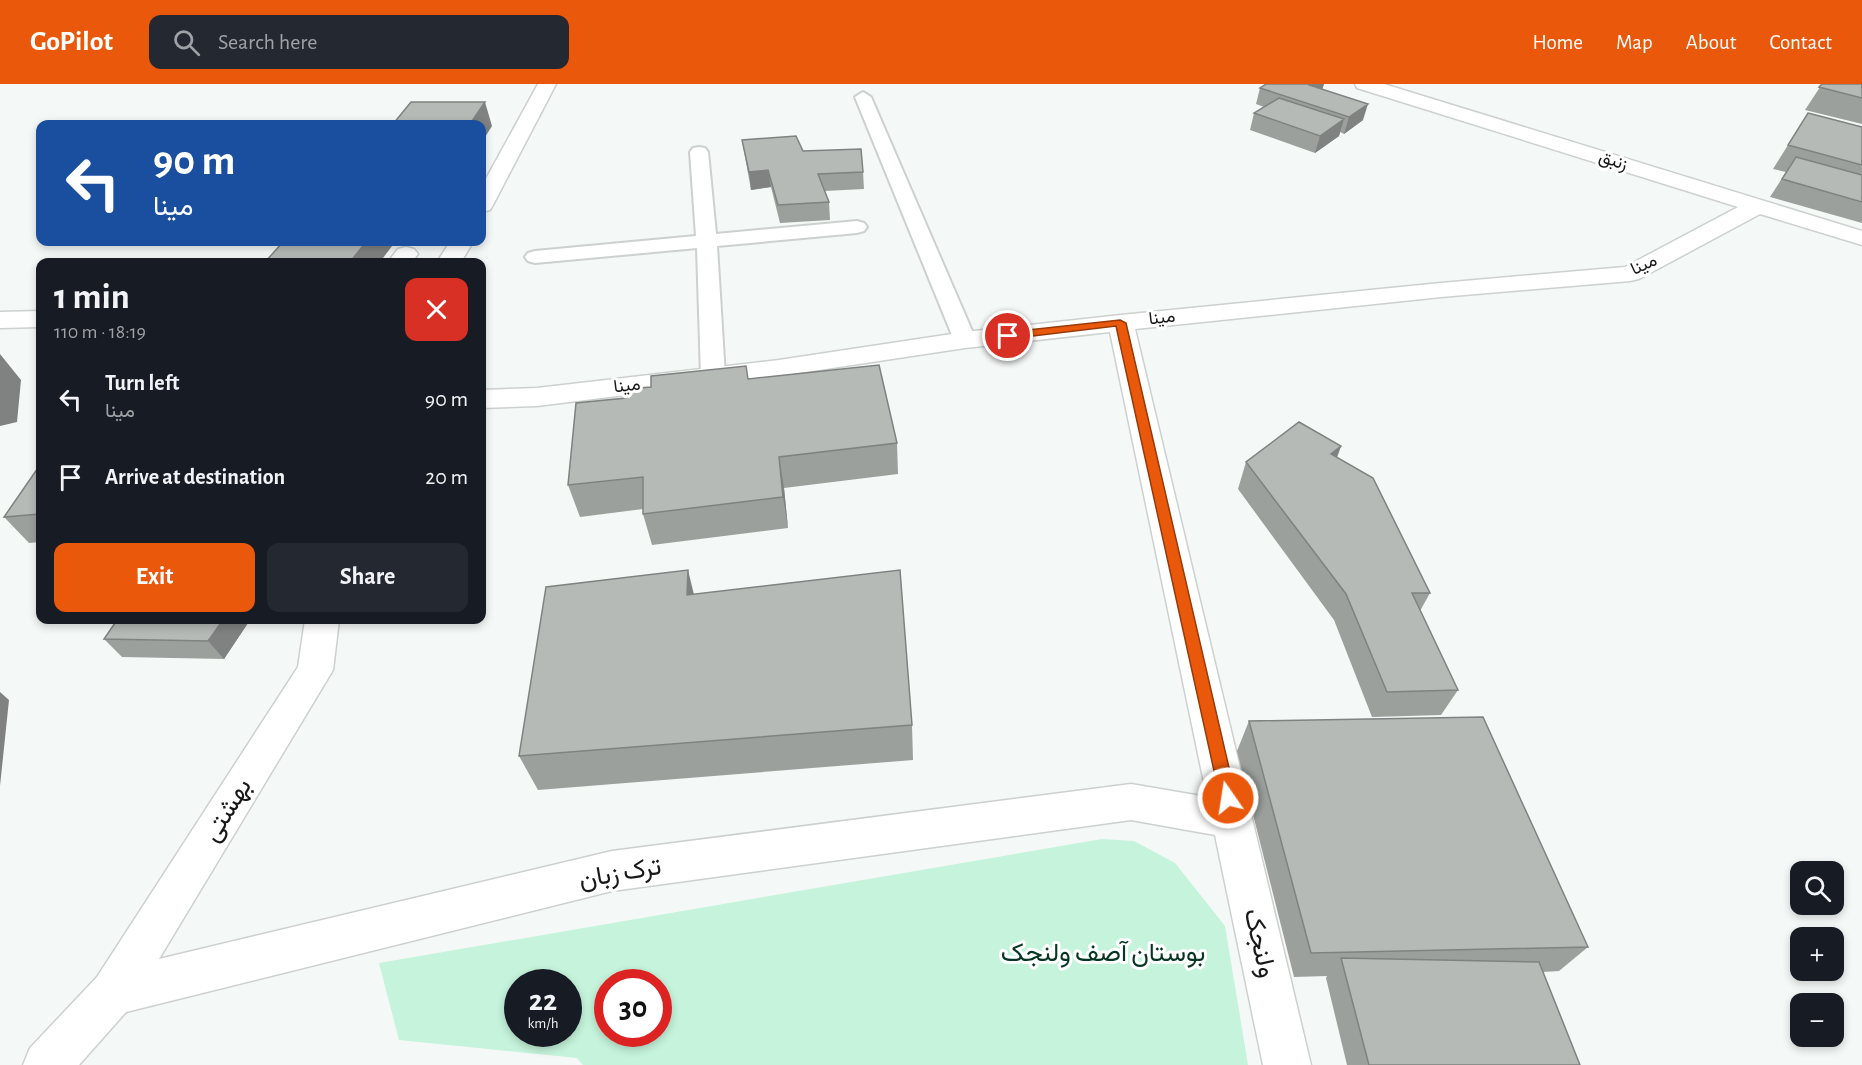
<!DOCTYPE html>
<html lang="en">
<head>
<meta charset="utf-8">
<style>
	body { margin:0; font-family:"Alegreya Sans",Vazirmatn,sans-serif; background:#242831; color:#f1f3f6; height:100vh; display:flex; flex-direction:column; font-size:22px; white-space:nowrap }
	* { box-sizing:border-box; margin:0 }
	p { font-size:20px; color:#9ea1a6 }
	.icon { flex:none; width:33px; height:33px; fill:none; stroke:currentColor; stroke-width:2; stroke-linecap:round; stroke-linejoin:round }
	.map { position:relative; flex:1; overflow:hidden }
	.side { position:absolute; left:36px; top:174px; width:450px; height:366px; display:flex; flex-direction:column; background:#171b24; border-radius:12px; box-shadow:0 3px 9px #0003 }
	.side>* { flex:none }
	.guide { position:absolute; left:36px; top:36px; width:450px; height:126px; border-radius:12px; box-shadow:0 3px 9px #0003; background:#1a4fa0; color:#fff; overflow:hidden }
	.fabs { position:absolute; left:1790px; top:777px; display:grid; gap:12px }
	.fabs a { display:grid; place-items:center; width:54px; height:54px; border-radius:12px; background:#171b24; box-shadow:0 3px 9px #0003; font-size:30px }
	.speed { position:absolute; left:504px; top:885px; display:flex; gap:12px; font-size:30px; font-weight:700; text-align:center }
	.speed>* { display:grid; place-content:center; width:78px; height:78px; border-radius:50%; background:#171b24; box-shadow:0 3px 9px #0003; line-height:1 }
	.speed small { font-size:15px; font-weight:400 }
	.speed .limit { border:9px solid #d22; background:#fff; color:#111 }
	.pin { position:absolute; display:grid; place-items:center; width:51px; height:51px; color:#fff; margin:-26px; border:3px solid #fff; border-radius:50%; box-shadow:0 2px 6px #0007 }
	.me { position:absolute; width:66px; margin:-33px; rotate:347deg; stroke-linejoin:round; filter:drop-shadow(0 0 4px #0008) }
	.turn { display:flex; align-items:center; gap:21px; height:126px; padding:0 18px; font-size:27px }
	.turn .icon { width:78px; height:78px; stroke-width:2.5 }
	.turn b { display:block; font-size:42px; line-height:51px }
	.round { display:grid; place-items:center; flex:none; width:63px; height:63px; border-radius:12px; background:#242831 }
	.summary { display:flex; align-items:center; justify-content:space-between; height:102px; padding:0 18px }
	h1 { font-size:36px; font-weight:700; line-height:45px }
	.action { display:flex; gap:12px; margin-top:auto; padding:12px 18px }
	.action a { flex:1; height:69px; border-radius:12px; background:#ea580c; color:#fff; font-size:24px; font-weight:700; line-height:69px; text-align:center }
	.action a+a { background:#242831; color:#f1f3f6 }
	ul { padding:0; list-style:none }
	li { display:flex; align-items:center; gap:18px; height:78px; padding:0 18px }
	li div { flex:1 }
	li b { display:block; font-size:22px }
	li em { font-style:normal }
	header { display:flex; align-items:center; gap:36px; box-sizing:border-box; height:84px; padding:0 30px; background:#ea580c; color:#fff }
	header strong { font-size:28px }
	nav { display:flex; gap:33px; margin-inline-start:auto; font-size:21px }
	.search { width:420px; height:54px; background:#242831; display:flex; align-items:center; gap:15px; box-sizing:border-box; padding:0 21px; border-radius:12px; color:#9ea1a6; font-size:22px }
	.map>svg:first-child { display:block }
</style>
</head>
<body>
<header>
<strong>GoPilot</strong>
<div class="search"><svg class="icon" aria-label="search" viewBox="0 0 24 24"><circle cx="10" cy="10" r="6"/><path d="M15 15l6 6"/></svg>Search here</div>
<nav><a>Home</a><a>Map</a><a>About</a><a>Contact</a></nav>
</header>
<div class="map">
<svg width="1862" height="981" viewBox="0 0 1862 981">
	<rect width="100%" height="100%" fill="#f4f8f6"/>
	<path fill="#c5f3db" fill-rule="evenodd" d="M 1102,755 L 1134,757 L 1175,779 L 1225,842 L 1248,981 L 583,981 L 577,974 L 399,956 L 379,879 ZM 518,898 L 568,898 L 568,950 L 518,950 ZM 608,898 L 658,898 L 658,950 L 608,950 Z"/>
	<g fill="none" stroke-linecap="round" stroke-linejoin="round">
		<g stroke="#ccd1ce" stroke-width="4">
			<path id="service" d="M 863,8 L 871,13 L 976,256 L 973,261 L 965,263 L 957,261 L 954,256 L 855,13 Z
				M 699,63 L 705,64 L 708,68 L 716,150 L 857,137 L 864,139 L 867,143 L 864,147 L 857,149 L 717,162 L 725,292 L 721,297 L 713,299 L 705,297 L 701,292 L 697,164 L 535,179 L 528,177 L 525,173 L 528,169 L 535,167 L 696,152 L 690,68 L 693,64 Z"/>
		</g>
		<g stroke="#ccd1ce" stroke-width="3">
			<path id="minor" d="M 538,0 L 556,0 L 493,121 L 490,126 L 482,128 L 482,102 Z
				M 1355,0 L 1384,0 L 1862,147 L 1862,161 L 1760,130 L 1639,195 L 1630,197 L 1441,213 L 1135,245 L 1311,981 L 1263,981 L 1215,751 L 1131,736 L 612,807 L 126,928 L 79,981 L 23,981 L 30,964 L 97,893 L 298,583 L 305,536 L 339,536 L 333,586 L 159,875 L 612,767 L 1131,700 L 1207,713 L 1110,248 L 965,264 L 779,292 L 537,322 L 482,324 L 482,306 L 537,304 L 779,276 L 965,248 L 1121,231 L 1441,199 L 1625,183 L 1738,123 L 1357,4 Z
				M 450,158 L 473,158 L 461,178 L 437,178 Z
				M 406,163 L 414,165 L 418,170 L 412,178 L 388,178 L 398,165 Z
				M 40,227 L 40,243 L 0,244 L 0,228 Z"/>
		</g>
		<use href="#service" fill="#fff" fill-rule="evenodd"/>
		<use href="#minor" fill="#fff" fill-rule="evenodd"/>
	</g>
	<path fill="#9ca09d" d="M 1266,0 L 1324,0 L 1322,5 L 1363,36 L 1344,50 L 1340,48 L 1339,52 L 1315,69 L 1250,46 L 1254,29 L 1264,23 L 1256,20 L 1260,4 Z
		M 1822,0 L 1862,0 L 1862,40 L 1805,26 Z
		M 1808,29 L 1862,43 L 1862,139 L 1770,113 L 1786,88 L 1773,85 Z
		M 742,56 L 803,67 L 863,88 L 864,105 L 825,107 L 829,118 L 830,136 L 780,139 L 771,103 L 751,106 Z
		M 748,295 L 897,359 L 898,390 L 784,404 L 788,444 L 652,461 L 643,430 L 643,425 L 580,433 L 568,401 Z
		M 1341,362 L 1337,374 L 1430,509 L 1420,527 L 1458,606 L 1441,631 L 1372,633 L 1334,536 L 1238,405 L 1246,378 Z
		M 40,381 L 40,458 L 29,459 L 4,433 Z
		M 694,510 L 912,641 L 913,676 L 538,706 L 519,672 Z
		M 117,536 L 250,536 L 224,575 L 122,573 L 104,555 Z
		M 1249,637 L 1588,863 L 1559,887 L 1543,888 L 1580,981 L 1347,981 L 1326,894 L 1327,892 L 1294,893 L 1237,667 Z"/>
	<path fill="#7f8280" d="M 1310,0 L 1324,0 L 1322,6 L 1309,1 Z
		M 485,18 L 492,42 L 482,58 L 482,40 L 470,40 Z
		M 1368,20 L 1363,36 L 1344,50 L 1349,33 Z
		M 1344,35 L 1339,52 L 1315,69 L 1320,52 Z
		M 768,86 L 771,103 L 751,106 L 749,88 Z
		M 366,158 L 395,158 L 380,178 L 350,178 Z
		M 0,270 L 21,296 L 17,338 L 0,342 Z
		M 1341,362 L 1331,388 L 1331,370 Z
		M 779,373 L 784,404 L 788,444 L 783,413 Z
		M 688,486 L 697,523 L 687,511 Z
		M 223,536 L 250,536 L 224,575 L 208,557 Z
		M 0,608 L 9,616 L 0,702 Z"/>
	<path fill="#b5bab7" stroke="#7f8280" stroke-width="1.5" d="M 1266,0 L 1310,0 L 1309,1 L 1368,20 L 1349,33 L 1260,4 Z
		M 1822,0 L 1862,0 L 1862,14 L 1819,3 Z
		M 1279,14 L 1344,35 L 1320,52 L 1254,29 Z
		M 411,18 L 485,18 L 470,40 L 393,40 Z
		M 1808,29 L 1862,43 L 1862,81 L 1788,61 Z
		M 796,52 L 803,67 L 861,65 L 863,88 L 818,90 L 829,118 L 778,121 L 768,86 L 749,88 L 742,56 Z
		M 1796,73 L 1862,91 L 1862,118 L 1782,95 Z
		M 283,158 L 366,158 L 350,178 L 265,178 Z
		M 879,281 L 897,359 L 779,373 L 783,413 L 643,430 L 643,393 L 568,401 L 576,319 L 626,314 L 627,305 L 651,303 L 651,292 L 746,282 L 748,295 Z
		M 1299,338 L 1341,362 L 1331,370 L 1373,394 L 1430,509 L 1412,509 L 1458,606 L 1387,608 L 1346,510 L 1246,378 Z
		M 40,381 L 40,430 L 4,433 Z
		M 688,486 L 687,511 L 900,486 L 912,641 L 519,672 L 546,503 Z
		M 117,536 L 223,536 L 208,557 L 104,555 Z
		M 1483,633 L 1588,863 L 1311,869 L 1249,637 Z
		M 1341,874 L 1539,878 L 1580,981 L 1369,981 Z"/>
	<path fill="#ea580c" stroke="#983908" stroke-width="1.5" d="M 1120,236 L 1126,239 L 1236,714 L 1234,719 L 1228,721 L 1222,719 L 1220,714 L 1116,242 L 1008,255 L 1002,252 L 1008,248 Z"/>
	<g text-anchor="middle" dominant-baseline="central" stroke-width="6" stroke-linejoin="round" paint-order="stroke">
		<g font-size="18" fill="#171817" stroke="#fff">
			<text transform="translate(1613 77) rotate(18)">زنبق</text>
			<text transform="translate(1644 181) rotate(-25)">مینا</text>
			<text transform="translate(1162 234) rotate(-6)">مینا</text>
			<text transform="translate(627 302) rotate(-7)">مینا</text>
		</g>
		<g font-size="26" fill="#171817" stroke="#fff">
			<text transform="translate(227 726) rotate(-58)">بهشتی</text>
			<text transform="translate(620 789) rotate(-10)">ترک زبان</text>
			<text transform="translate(1260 859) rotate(77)">ولنجک</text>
		</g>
		<g font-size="26" fill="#063523" stroke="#fff">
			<text x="1103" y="869">بوستان آصف ولنجک</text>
		</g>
	</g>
</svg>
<div class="fabs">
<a><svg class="icon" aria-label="search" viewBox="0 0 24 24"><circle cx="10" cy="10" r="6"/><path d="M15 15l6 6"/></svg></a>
<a>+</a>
<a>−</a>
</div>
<div class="speed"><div>22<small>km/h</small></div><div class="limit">30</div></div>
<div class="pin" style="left:1008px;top:252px;background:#d93025"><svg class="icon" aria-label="arrive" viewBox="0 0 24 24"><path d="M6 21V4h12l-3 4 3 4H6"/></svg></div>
<svg class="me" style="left:1228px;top:714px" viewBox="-20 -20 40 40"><circle r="17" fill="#ea580c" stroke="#fff" stroke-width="3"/><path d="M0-11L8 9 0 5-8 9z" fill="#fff"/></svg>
<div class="guide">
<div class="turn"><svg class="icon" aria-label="left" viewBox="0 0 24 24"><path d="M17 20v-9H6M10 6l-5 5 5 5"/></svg><div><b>90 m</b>مینا</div></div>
</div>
<section class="side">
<div class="summary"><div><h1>1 min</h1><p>110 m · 18:19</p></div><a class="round" style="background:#d93025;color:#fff"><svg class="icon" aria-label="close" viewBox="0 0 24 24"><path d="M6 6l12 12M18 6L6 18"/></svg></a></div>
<ul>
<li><svg class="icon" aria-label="left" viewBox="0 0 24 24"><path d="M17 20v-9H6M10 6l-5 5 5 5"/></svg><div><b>Turn left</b><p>مینا</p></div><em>90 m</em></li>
<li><svg class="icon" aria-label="arrive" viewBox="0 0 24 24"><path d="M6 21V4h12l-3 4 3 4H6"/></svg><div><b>Arrive at destination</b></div><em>20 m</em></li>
</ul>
<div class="action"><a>Exit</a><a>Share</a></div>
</section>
</div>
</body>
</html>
